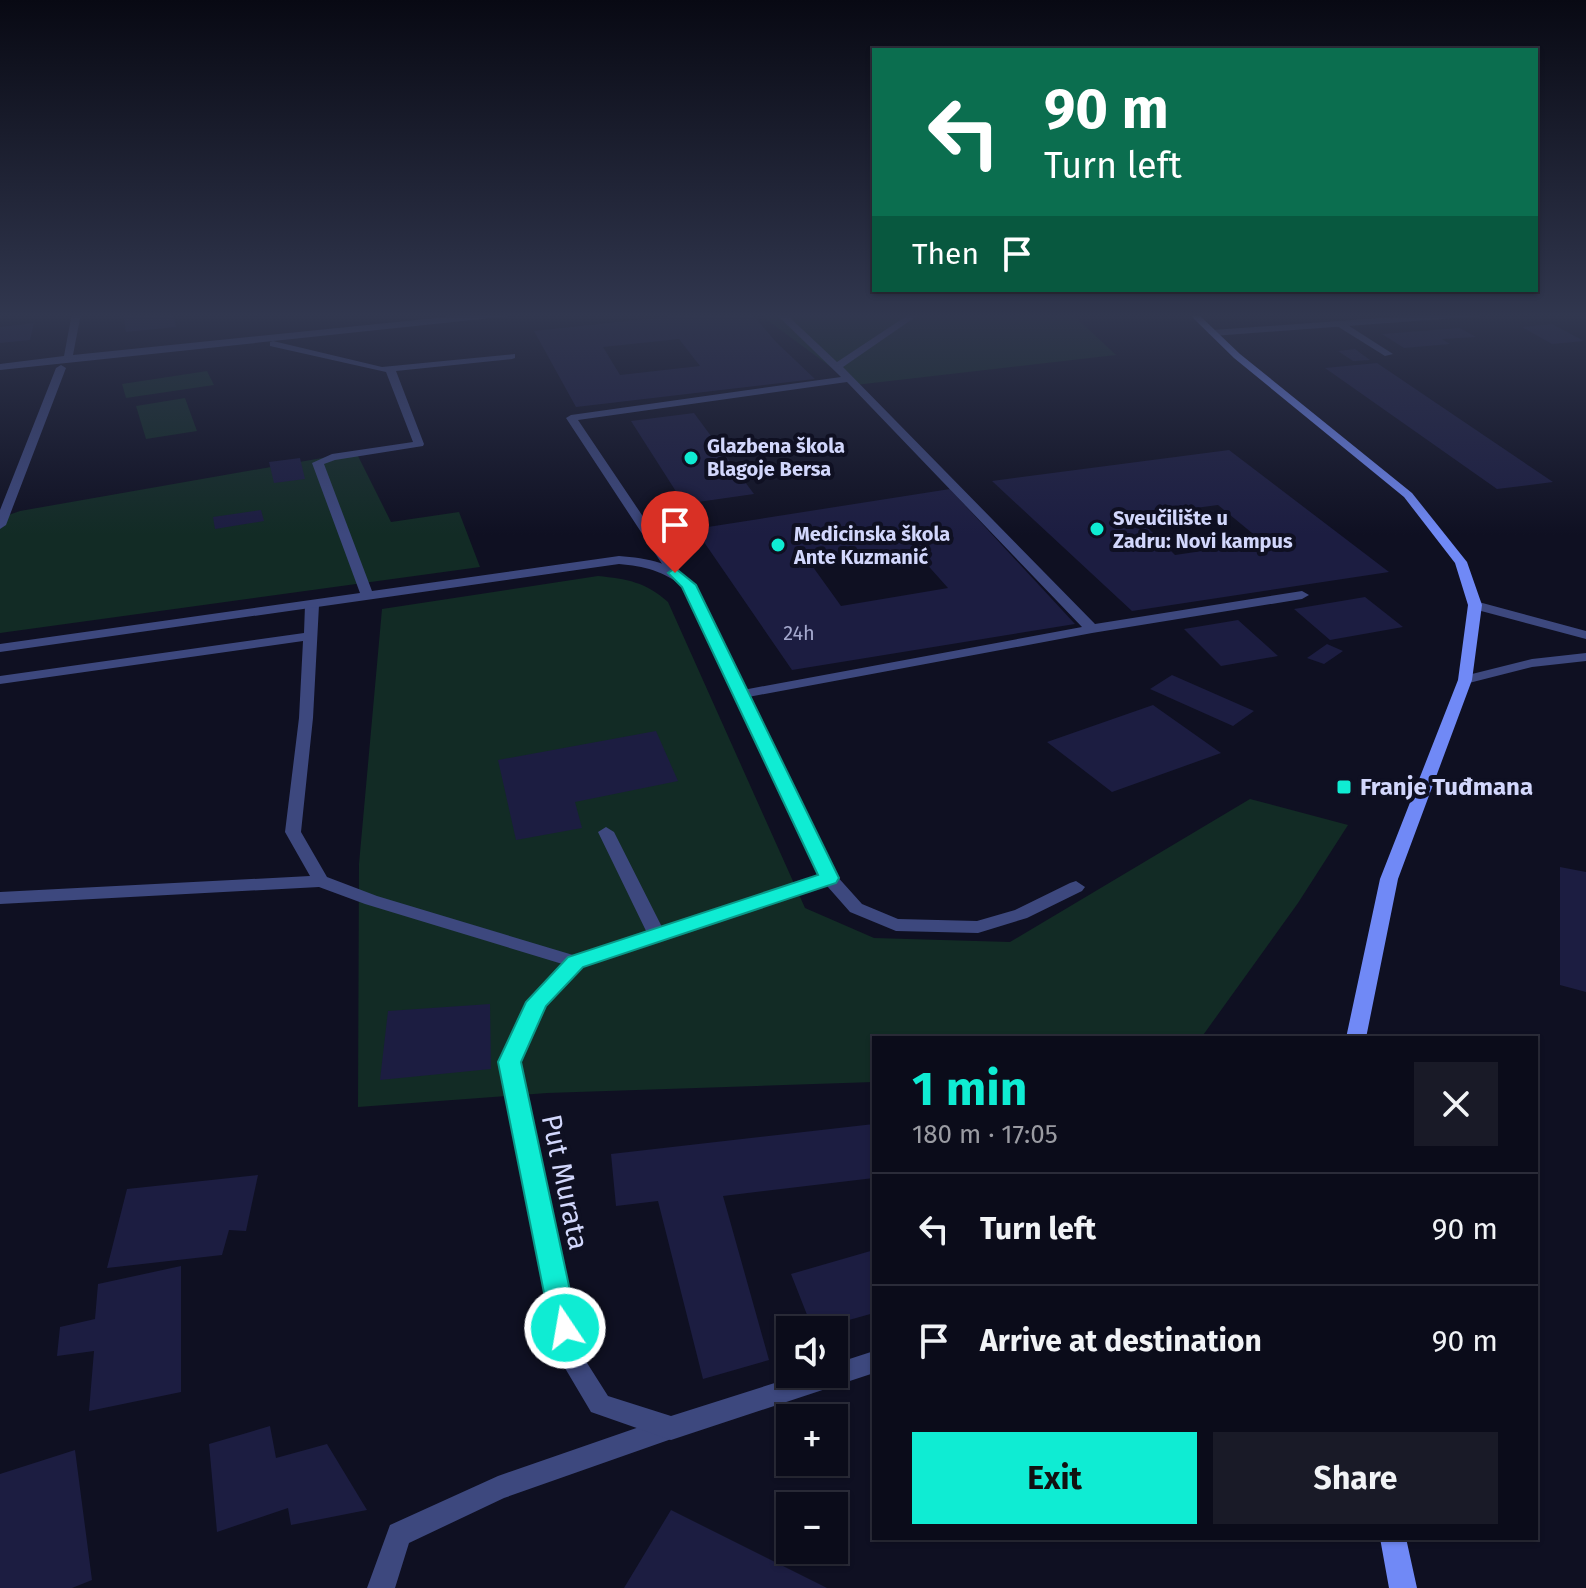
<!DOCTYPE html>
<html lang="en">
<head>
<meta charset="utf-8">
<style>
	body { margin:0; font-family:"Fira Sans",sans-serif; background:#191a27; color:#f1f3f6; height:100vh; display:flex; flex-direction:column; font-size:30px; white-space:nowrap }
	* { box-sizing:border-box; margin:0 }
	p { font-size:26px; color:#9a9ba2 }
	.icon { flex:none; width:44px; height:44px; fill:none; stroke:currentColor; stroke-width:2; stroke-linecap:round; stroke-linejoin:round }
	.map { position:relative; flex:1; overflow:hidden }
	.details { position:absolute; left:872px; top:1036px; width:666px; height:504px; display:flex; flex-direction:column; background:#0b0c1a; border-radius:0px; box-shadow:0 2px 6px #0004,0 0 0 2px #2b2c39 }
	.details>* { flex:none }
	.guide { position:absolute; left:872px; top:48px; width:666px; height:244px; border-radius:0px; box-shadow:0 2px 6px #0004,0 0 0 2px #2b2c39; background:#0b6e4f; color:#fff; overflow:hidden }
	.tools { position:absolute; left:776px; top:1316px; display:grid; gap:16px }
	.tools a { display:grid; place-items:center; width:72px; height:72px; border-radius:0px; background:#0b0c1a; box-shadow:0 2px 6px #0004,0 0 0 2px #2b2c39; font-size:40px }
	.pin { position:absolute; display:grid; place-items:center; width:68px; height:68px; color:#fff; margin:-82px -34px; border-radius:50% 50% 50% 0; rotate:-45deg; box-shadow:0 0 8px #0007 }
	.pin .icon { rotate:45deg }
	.me { position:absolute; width:88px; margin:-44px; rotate:348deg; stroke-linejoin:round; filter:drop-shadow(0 0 6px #0008) }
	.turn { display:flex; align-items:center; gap:28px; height:168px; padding:0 40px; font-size:36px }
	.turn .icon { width:104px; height:104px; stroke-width:2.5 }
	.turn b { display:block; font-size:56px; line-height:68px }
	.then { display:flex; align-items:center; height:76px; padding:0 40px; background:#0003; gap:16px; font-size:30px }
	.round { display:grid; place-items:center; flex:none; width:84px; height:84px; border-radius:0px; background:#191a27 }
	.summary { display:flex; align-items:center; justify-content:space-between; height:136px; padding:0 40px }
	h1 { font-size:48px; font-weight:700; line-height:60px; color:#0fecd3 }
	.primary-button { display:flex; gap:16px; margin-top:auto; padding:16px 40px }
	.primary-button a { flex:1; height:92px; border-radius:0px; background:#0fecd3; color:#111; font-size:32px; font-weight:700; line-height:92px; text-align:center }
	.primary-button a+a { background:#191a27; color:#f1f3f6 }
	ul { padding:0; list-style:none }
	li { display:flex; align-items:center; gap:24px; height:112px; padding:0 40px; border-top:2px solid #2b2c39 }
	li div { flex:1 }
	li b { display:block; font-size:30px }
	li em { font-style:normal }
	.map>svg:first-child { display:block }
</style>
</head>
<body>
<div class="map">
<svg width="1586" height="1588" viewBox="0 0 1586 1588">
	<rect width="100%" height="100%" fill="#0f1022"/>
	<path fill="#122b25" d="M 758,313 L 1071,313 L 1116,355 L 855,385 Z
		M 207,371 L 214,385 L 126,398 L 122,384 Z
		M 185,398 L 197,431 L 146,439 L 136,406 Z
		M 356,452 L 391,522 L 459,512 L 480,567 L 0,633 L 0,518 L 20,511 Z
		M 598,576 C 627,579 646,582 668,602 L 805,908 L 874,938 L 1010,942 L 1250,799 L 1348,825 L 1298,903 L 1201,1038 L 874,1038 L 874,1082 L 547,1093 L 358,1107 L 359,864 L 382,609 Z"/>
	<path fill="#1c1d41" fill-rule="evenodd" d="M 123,313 L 173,313 L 176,327 L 126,332 Z
		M 701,313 L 751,313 L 776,342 L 815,379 L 576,407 L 534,331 ZM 679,339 L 700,366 L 620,375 L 603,347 Z
		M 34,323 L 30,340 L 0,343 L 0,327 Z
		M 1552,324 L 1584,341 L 1552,344 L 1522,327 Z
		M 1460,328 L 1476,337 L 1442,339 L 1450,344 L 1404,348 L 1382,334 Z
		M 1355,349 L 1370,360 L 1353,361 L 1338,351 Z
		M 1377,363 L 1553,482 L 1497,489 L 1325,368 Z
		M 694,413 L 754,494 L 684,504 L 631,421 Z
		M 1229,450 L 1389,572 L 1132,611 L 992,481 ZM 1218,505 L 1263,542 L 1175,555 L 1136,516 Z
		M 300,458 L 305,479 L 274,483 L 269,462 Z
		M 950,489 L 1075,624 L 792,670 L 695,529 ZM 915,551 L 948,588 L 841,606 L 813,567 Z
		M 261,510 L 264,521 L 215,529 L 213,517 Z
		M 1365,597 L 1403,627 L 1330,640 L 1294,609 Z
		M 1238,620 L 1278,656 L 1221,666 L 1184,629 Z
		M 1327,644 L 1343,651 L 1324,664 L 1307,658 Z
		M 1172,675 L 1254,711 L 1233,726 L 1150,689 Z
		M 1153,705 L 1221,753 L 1112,792 L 1047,742 Z
		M 656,731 L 678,781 L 575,802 L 582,828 L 516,840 L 498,760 Z
		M 1560,867 L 1586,872 L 1586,992 L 1560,985 Z
		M 490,1004 L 491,1069 L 380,1080 L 388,1011 Z
		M 874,1124 L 874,1178 L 723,1196 L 769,1360 L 703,1379 L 658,1201 L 616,1206 L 611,1154 Z
		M 258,1175 L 246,1231 L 229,1230 L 222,1255 L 107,1268 L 127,1189 Z
		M 874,1250 L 874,1313 L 813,1330 L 791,1274 Z
		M 181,1266 L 181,1392 L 89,1411 L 94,1351 L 57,1356 L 60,1327 L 95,1319 L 98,1284 Z
		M 270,1426 L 276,1458 L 327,1444 L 367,1510 L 291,1525 L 288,1508 L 217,1532 L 209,1444 Z
		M 75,1450 L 92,1580 L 72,1588 L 0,1588 L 0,1474 Z
		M 671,1510 L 827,1588 L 624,1588 Z"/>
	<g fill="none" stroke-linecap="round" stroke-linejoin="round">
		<path fill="#3d487e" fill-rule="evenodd" d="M 775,313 L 785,313 L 837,362 L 911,313 L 921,313 L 843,367 L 1095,624 L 1302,591 L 1309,595 L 1302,599 L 1092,633 L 743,698 L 738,697 L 736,694 L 743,690 L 1082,627 L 847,382 L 578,420 L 681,573 L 680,576 L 670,576 L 566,418 L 571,415 L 841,377 Z
			M 1337,322 L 1343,322 L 1393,354 L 1385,356 L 1337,326 Z
			M 61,365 L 66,368 L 6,525 L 0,529 L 0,510 L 56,368 Z
			M 312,601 L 319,605 L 313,718 L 301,832 L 327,877 L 377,896 L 583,958 L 585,962 L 583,966 L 569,966 L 365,904 L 319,887 L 0,904 L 0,892 L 310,876 L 285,832 L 299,718 L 303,641 L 0,684 L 0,676 L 304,633 L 305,605 Z
			M 606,827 L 614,832 L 666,935 L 663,939 L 651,939 L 648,935 L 598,832 Z
			M 829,873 L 835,874 L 862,904 L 898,919 L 977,921 L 1015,910 L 1070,883 L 1076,881 L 1085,887 L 1082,891 L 1027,918 L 978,933 L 896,931 L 850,912 L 820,878 Z
			M 671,1416 L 680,1420 L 684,1428 L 680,1436 L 504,1498 L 409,1543 L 395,1588 L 367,1588 L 390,1525 L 498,1476 Z"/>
		<path fill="#3d487e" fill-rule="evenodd" d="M 72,313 L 81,313 L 73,355 L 485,313 L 515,313 L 510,316 L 0,370 L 0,364 L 64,356 Z
			M 1448,313 L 1487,313 L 1482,316 L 1213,336 L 1208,333 L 1213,330 Z
			M 273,341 L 382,367 L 515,354 L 515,358 L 512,359 L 396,371 L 424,444 L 423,446 L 335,460 L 324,464 L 372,591 L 619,556 C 647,558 676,563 695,585 L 838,878 L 835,882 L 583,966 L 545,1005 L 519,1062 L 582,1355 L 608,1396 L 671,1416 L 803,1374 L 834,1374 L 834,1364 L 874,1351 L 874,1373 L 671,1440 L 591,1412 L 559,1358 L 499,1062 L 530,997 L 569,958 L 819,875 L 683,587 C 664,571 644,566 619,564 L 0,652 L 0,644 L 360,593 L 312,463 L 332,454 L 413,442 L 386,372 L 270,346 L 270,342 Z
			M 1475,601 L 1586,631 L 1586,639 L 1470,608 L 1470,602 Z
			M 1586,653 L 1586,661 L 1532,667 L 1465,684 L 1458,680 L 1460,677 L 1532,659 Z"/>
		<path fill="#7089f6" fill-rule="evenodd" d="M 1188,313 L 1197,313 L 1240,354 L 1412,493 L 1467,562 L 1482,605 L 1472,680 L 1398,879 L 1366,1038 L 1346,1038 L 1380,879 L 1458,680 L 1468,605 L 1455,563 L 1404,497 L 1234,358 Z
			M 1380,1538 L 1406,1538 L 1417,1588 L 1389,1588 Z"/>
	</g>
	<linearGradient id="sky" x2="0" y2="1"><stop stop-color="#080913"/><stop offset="0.59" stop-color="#31374f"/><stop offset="1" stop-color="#31374f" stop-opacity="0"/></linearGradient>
	<rect width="1586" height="535" fill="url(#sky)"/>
	<path fill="#0fecd3" stroke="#0a9989" stroke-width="2" d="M 675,568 L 696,585 L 839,878 L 836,883 L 583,967 L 546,1006 L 521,1062 L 578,1328 L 574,1337 L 565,1340 L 555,1337 L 551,1328 L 498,1062 L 526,1002 L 568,957 L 818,875 L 682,587 L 668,573 Z"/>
	<g fill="#0fecd3" stroke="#0f1022" stroke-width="3">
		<circle cx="691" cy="458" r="8"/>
		<circle cx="1097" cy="529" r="8"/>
		<circle cx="778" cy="545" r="8"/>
		<rect x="1336" y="779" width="16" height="16" rx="4"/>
	</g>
	<g text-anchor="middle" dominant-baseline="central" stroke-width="8" stroke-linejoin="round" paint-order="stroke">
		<g font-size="20" font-weight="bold" fill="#d2d7fc" stroke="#0f1022" text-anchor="start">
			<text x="707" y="446">Glazbena škola<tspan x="707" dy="23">Blagoje Bersa</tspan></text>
			<text x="1113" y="518">Sveučilište u<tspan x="1113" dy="23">Zadru: Novi kampus</tspan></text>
			<text x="794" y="534">Medicinska škola<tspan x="794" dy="23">Ante Kuzmanić</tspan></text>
		</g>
		<g font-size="20" fill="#a4a8cd">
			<text x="799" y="633">24h</text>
		</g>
		<g font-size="24" font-weight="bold" fill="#d2d7fc" stroke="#0f1022" text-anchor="start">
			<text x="1360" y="787">Franje Tuđmana</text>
		</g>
		<g font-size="28" fill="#d2d7fc" stroke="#0f1022">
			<text transform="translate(565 1182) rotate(78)">Put Murata</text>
		</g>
	</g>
</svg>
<div class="tools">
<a><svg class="icon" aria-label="sound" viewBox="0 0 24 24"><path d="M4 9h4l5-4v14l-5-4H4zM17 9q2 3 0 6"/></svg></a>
<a>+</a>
<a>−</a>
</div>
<div class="pin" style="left:675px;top:573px;background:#d93025"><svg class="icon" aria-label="arrive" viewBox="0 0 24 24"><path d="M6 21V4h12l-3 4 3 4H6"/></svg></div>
<svg class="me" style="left:565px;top:1328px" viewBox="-20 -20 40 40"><circle r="17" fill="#0fecd3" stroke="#fff" stroke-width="3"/><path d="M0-11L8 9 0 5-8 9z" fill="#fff"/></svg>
<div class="guide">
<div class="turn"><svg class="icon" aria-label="left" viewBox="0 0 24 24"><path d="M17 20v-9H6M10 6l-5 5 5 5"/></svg><div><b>90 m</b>Turn left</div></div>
<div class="then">Then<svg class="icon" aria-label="arrive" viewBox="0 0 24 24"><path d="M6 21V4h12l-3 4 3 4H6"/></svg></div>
</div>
<section class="details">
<div class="summary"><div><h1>1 min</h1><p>180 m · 17:05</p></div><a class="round"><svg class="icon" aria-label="close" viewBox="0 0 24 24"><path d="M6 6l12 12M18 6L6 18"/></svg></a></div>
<ul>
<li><svg class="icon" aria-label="left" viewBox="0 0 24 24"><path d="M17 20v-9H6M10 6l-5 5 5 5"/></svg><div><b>Turn left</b></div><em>90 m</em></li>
<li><svg class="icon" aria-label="arrive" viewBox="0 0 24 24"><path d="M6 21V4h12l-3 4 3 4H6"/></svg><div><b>Arrive at destination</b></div><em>90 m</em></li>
</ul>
<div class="primary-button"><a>Exit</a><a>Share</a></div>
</section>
</div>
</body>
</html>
